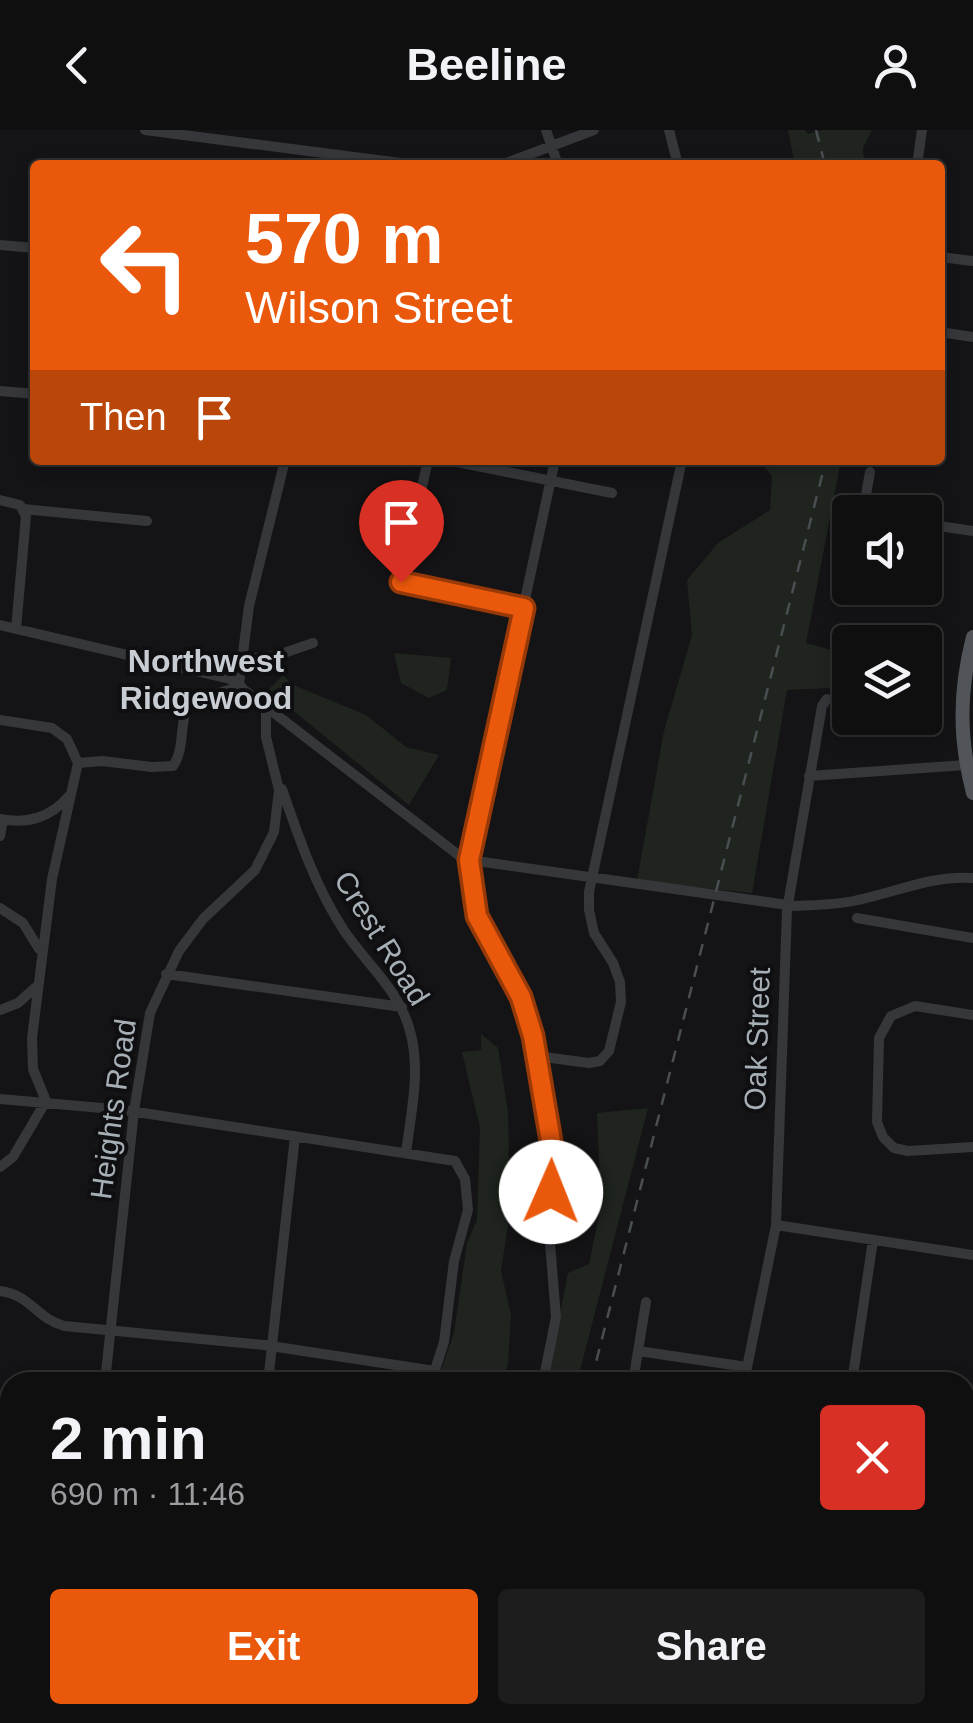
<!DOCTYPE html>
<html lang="en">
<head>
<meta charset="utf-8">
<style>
	body { margin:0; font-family:Helvetica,sans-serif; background:#1d1d1e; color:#f1f3f6; height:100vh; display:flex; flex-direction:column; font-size:38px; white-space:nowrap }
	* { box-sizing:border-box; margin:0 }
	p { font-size:32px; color:#9b9c9f }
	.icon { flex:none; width:55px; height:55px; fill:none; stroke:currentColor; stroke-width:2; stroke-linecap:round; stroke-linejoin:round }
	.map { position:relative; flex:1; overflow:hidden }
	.sheet { position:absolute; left:0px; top:1242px; width:975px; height:352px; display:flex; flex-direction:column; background:#0f0f10; border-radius:30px 30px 0 0; box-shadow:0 5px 15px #0003,0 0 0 2px #2f2f30 }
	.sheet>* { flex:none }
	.top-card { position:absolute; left:30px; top:30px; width:915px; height:305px; border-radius:10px; box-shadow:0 5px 15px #0003,0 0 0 2px #2f2f30; background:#ea580c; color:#fff; overflow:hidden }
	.tools { position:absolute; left:832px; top:365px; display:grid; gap:20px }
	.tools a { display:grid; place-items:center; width:110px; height:110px; border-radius:10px; background:#0f0f10; box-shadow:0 5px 15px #0003,0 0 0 2px #2f2f30; font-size:50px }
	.pin { position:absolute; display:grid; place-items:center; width:85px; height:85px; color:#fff; margin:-102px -42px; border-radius:50% 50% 50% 0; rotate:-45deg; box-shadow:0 0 10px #0007 }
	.pin .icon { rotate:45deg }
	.me { position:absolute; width:110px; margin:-55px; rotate:1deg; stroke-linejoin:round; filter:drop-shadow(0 0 8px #0008) }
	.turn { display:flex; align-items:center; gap:35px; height:210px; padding:0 50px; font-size:45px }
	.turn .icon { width:130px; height:130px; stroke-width:2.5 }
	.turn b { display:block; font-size:70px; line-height:85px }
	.then { display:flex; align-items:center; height:95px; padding:0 50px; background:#0003; gap:20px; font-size:38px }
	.round { display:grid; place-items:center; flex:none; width:105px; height:105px; border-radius:10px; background:#1d1d1e }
	.head { display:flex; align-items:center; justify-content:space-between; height:170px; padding:0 50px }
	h1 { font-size:60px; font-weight:700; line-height:75px }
	.button { display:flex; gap:20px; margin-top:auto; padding:20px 50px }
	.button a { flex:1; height:115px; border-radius:10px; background:#ea580c; color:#fff; font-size:40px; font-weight:700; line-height:115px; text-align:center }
	.button a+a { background:#1d1d1e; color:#f1f3f6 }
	header { display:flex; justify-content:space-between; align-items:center; height:130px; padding:0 50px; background:#0f0f10; font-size:45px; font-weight:700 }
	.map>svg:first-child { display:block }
</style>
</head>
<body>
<header><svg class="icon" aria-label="back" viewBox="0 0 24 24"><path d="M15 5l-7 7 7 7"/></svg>Beeline<svg class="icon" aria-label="person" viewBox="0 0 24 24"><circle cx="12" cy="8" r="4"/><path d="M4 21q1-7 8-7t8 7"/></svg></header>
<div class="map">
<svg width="973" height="1593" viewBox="0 0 973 1593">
	<rect width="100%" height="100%" fill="#141416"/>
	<path fill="#1f251e" d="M 788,0 L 805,0 L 808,4 L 822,0 L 872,0 L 863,18 L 864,35 L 795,35 Z
		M 758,330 L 841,330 L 806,513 L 850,525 L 850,557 L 787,560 L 752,763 L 637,751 L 664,601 L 692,505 L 687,450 L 718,413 L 770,380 L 772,346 Z
		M 394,523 L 451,528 L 447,560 L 429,568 L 401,553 Z
		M 283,545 L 291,554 L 366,585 L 406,617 L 439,625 L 409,675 L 268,560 Z
		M 481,904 L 498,918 L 508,982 L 510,1082 L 501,1141 L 511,1185 L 508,1234 L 502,1252 L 437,1252 L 454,1203 L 467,1113 L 477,1090 L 480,998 L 462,922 L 481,920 Z
		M 648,978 L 577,1252 L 547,1252 L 568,1143 L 589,1134 L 601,1076 L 597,983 Z"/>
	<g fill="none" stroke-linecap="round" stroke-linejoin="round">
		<path stroke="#35373b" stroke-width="10" d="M 145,0 L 416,35
			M 546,0 L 558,35
			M 669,0 L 678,35
			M 501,35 L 594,0
			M 917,35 L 922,0
			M 0,115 L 35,118
			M 940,127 L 973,131
			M 940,202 L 973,207
			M 0,261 L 35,264
			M 428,330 L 401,452 L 523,479
			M 447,330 L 612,363
			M 0,370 L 20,375 L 26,386 L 16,499
			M 23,379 L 147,391
			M 863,382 L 870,342
			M 925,394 L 973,401
			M 850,468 L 851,458
			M 0,495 L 230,549 L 461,727 L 469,730 L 795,776 C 817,775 837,775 858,770 C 897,762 932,745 973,748
			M 242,529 L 275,526 L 313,513
			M 239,554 L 249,476 L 285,330
			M 0,590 L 52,598 L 67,609 L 78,633 L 52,749 L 32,908 L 33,939 L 46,971
			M 78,633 L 102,631 L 152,637 L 173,636 C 186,618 178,591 190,572 L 241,556
			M 809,646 L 966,635
			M 282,659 C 299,708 315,756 343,799 C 366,834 399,859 410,901 C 421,940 411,983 406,1023
			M 0,689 C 28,694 50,688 69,666
			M 0,706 L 3,690
			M 0,778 L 23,793 L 39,819
			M 857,788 L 973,808
			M 166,844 L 402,877
			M 0,880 L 18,873 L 36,857
			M 973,885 L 915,876 L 891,886 L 879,908 L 877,992 L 883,1007 L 894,1018 L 908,1021 L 973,1017
			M 536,926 L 589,933 L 600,931 L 609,921 L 621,872 L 620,852 L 613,833 L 594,803 L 589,780 L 589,762 L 682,330
			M 0,969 L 124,980 L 455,1031 L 465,1049 L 468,1080 L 454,1131 L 444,1212 L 431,1252
			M 0,1037 L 13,1027 L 46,971
			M 776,1095 L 973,1125
			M 0,1161 C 31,1165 36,1188 64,1196 L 264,1215 L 435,1241
			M 638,1221 L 747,1237
			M 105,1252 L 134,981 L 150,883 L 179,821 L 203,789 L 255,740 L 274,702 L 279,660 L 266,607 L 266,576
			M 268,1252 L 295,1006
			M 543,1252 L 556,1187 L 549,1101 L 553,1033 L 550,1000 L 525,877 L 477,786 L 469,730 L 555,330
			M 633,1252 L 646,1172
			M 744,1252 L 776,1095 L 787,780 L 822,576 L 827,569
			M 852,1252 L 873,1110
			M 0,1292 L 10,1294
			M 965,1408 L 973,1409
			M 0,1431 L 10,1432
			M 965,1499 L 973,1423
			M 965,1527 L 973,1553
			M 84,1593 L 85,1585
			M 163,1593 L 164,1585
			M 228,1593 L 228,1585
			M 304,1593 L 305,1585
			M 456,1593 L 459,1585
			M 586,1593 L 587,1585
			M 701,1593 L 702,1585
			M 810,1593 L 811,1585
			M 966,1593 L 973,1560"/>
		<path stroke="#51555a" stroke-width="14" d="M 973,507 C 959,562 959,608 973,663"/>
		<path stroke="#4a4e52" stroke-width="2.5" stroke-dasharray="12 10" stroke-linecap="butt" d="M 816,0 L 825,35
			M 591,1252 L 826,330
			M 487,1593 L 489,1585
			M 504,1593 L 506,1585"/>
	</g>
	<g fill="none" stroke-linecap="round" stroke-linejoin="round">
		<g stroke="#983908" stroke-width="25">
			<path id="route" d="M 401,452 L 524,478 L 469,730 L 477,786 L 521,867 L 533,906 L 552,1017 L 551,1062"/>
		</g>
		<use href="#route" stroke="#ea580c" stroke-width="18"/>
	</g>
	<g text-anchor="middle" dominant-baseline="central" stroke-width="8" stroke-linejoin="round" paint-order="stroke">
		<g font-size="30" fill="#a6afb6" stroke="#0f0f11">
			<text transform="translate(382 808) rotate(58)">Crest Road</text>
			<text transform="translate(757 909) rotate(-88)">Oak Street</text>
			<text transform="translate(113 979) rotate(-82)">Heights Road</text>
		</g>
		<g font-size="32" font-weight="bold" fill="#c7cdd2" stroke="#0f0f11">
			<text x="206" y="531">Northwest<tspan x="206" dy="37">Ridgewood</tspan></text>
		</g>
	</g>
</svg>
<div class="tools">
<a><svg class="icon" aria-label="sound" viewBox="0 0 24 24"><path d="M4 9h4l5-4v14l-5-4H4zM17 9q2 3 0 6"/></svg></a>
<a><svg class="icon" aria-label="layers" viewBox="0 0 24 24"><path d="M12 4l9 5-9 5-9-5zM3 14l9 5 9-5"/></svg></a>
</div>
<div class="pin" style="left:401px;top:452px;background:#d93025"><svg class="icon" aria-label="arrive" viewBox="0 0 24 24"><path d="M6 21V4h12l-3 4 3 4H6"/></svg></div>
<svg class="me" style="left:551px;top:1062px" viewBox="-20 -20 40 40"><circle r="19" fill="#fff"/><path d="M0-13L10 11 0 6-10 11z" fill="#ea580c"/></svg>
<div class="top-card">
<div class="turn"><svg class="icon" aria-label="left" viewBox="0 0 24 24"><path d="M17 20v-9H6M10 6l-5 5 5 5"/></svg><div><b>570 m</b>Wilson Street</div></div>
<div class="then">Then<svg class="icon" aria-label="arrive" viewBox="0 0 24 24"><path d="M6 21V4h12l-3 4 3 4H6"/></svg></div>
</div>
<section class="sheet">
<div class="head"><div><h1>2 min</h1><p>690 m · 11:46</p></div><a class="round" style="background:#d93025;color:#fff"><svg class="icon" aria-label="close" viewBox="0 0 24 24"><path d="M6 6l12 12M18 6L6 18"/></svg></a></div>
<div class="button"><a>Exit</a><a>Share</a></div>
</section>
</div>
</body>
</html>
